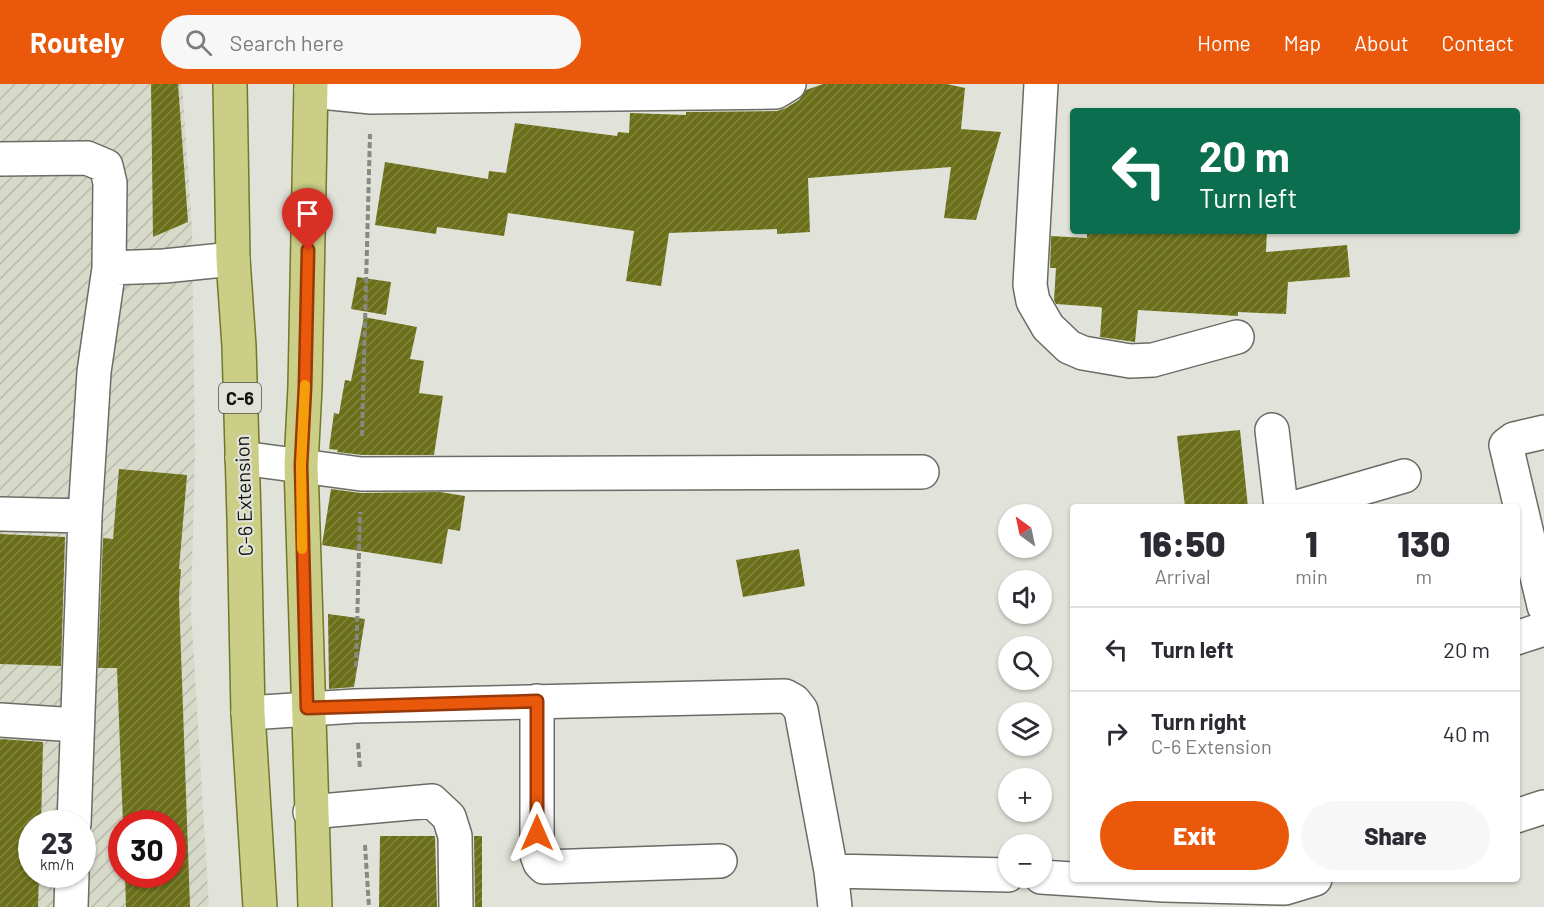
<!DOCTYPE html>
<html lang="en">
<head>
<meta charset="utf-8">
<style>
	body { margin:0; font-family:Barlow,sans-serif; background:#f7f7f7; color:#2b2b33; height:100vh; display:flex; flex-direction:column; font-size:22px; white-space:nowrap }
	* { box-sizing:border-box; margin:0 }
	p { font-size:20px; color:#7c7c81 }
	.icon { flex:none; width:33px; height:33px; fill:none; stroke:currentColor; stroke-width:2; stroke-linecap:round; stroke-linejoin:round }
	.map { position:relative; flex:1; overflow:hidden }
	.sheet { position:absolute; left:1070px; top:420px; width:450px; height:378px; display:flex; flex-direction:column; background:#fff; border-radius:6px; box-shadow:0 2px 4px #0004 }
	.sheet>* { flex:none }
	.top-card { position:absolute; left:1070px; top:24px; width:450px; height:126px; border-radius:6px; box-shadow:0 2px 4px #0004; background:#0b6e4f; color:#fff; overflow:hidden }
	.needle { width:39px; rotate:327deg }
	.tools { position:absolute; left:998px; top:420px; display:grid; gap:12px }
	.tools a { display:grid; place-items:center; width:54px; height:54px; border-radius:50%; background:#fff; box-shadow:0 2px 4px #0004; font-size:30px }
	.speed { position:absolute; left:18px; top:726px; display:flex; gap:12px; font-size:30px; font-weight:700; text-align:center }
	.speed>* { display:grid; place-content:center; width:78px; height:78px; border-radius:50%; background:#fff; box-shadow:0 2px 4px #0004; line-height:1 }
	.speed small { font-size:15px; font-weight:400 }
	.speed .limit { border:9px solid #d22; background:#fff; color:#111 }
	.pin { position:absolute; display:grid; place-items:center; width:51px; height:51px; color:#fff; margin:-62px -26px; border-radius:50% 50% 50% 0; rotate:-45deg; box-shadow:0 0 6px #0007 }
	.pin .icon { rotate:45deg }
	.me { position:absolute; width:66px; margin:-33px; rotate:0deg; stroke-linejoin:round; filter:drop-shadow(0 0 4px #0008) }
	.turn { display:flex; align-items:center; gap:21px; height:126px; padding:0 30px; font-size:27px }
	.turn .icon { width:78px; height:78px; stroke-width:2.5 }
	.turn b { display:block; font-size:42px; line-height:51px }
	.eta { display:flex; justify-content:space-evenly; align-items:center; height:102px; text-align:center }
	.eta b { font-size:36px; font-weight:800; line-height:42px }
	.primary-button { display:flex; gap:12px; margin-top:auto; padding:12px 30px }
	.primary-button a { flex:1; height:69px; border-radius:36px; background:#ea580c; color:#fff; font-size:24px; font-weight:800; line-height:69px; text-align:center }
	.primary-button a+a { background:#f7f7f7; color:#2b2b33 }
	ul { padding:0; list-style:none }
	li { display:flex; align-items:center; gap:18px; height:84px; padding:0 30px; border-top:2px solid #e1e1e2 }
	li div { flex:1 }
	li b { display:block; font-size:22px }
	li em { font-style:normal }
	header { display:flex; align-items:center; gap:36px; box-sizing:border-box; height:84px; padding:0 30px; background:#ea580c; color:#fff }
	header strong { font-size:28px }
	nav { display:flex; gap:33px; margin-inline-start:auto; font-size:21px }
	.search { width:420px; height:54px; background:#f7f7f7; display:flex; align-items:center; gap:15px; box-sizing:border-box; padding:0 21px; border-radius:33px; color:#7c7c81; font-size:22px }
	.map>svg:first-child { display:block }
</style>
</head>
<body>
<header>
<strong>Routely</strong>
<div class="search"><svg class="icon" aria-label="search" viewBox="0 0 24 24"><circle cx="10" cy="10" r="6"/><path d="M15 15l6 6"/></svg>Search here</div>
<nav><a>Home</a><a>Map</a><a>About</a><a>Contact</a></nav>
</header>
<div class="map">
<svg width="1544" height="823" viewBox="0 0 1544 823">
	<defs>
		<pattern id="industrial-furrows" width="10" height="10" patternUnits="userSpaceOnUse" patternTransform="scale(1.5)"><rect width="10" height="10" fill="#d7d9c9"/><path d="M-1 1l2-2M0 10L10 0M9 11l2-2" fill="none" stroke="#b8b9ac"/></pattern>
		<pattern id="building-hatch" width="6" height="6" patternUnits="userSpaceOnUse" patternTransform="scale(1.5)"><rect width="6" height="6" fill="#6b6f17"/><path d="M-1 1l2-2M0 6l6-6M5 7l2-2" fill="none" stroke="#828547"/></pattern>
	</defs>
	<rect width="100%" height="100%" fill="#e1e3da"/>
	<path fill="url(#industrial-furrows)" fill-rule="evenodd" d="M 0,0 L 182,0 L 192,144 L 195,366 L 191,527 L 209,823 L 0,823 ZM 32,740 L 82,740 L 82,790 L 32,790 ZM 122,740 L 172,740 L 172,790 L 122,790 Z"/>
	<path fill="url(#building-hatch)" d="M 151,0 L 178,0 L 188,138 L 153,153 Z
		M 823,0 L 947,0 L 965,4 L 961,45 L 1001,48 L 976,136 L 944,134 L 951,83 L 808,94 L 810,148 L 777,150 L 777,145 L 669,149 L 661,202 L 626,197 L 634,147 L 508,129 L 504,152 L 437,143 L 436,150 L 375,141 L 385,78 L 488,95 L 489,87 L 506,89 L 515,39 L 617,52 L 618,48 L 629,49 L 630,29 L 686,31 L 686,28 L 777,27 L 786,24 L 799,16 L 806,6 Z
		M 1087,147 L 1267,147 L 1266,168 L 1347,161 L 1350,193 L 1288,198 L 1286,230 L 1238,228 L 1238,232 L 1138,226 L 1135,258 L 1100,253 L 1102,224 L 1099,223 L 1056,220 L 1054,216 L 1056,184 L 1050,184 L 1051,152 L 1087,154 Z
		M 357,193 L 391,198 L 386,231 L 351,225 Z
		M 364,233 L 417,243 L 410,275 L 424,277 L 419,309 L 443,312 L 434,371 L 362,371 L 337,368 L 338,366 L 329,365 L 334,329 L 339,330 L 345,296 L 351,297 Z
		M 1240,346 L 1248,423 L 1185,423 L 1177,352 Z
		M 119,385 L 187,391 L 179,485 L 181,485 L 179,513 L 190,823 L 126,823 L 125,790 L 172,790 L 172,740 L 123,740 L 117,584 L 98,584 L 103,454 L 113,455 Z
		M 331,405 L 361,409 L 440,408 L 465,412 L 460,447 L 448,445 L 442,480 L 322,461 Z
		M 0,450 L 65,453 L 61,582 L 0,580 Z
		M 799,465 L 805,502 L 743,513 L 736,476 Z
		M 328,530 L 365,535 L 354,603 L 329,605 Z
		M 0,655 L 43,658 L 41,740 L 32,740 L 32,790 L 39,790 L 38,823 L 0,823 Z
		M 380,752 L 435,752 L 437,823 L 379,823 Z
		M 474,752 L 482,752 L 482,823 L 475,823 Z"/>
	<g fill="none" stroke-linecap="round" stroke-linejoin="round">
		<g stroke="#6b6c65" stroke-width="36">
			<path id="minor" d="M 1041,0 L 1030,201 L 1033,217 L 1048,243 L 1069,263 L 1083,269 L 1130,277 L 1153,276 L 1237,253
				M 311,7 L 371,13 L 776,8 L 789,0
				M 0,75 L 87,74 L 106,82 L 110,99 L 109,184 L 94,288 L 85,432 L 74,740
				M 109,184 L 164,182 L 233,175
				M 1272,346 L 1281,423
				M 1544,348 L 1514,355 L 1506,361 L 1544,522
				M 242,374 L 361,390 L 922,388
				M 1297,423 L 1404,392
				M 0,430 L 85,432
				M 1516,554 L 1544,545
				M 537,617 L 537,771 L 540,779 L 544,783 L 720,777
				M 248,629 L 355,622 L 785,612 L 794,617 L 801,626 L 831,787 L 835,823
				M 0,636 L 77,641
				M 310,728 L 432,717 L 449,733 L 455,752 L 456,823
				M 1516,732 L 1544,723
				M 831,787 L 1008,791
				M 1041,793 L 1164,801 L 1285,804 L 1315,795
				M 71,823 L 72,790"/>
		</g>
		<g stroke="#737729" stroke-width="36">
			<path id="major" d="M 230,0 L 233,175 L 239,262 L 244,434 L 248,629 L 260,823
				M 311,0 L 305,303 L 301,381 L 315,823"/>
		</g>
		<path stroke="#878982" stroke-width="4" stroke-dasharray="6 3" stroke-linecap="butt" d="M 362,352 L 370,50
			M 356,583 L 360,428
			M 358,659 L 360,685
			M 365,761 L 369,823"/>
		<use href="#minor" stroke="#fff" stroke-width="33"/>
		<use href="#major" stroke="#cace87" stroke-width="33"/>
	</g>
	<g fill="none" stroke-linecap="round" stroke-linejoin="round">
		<g stroke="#983908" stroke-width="15">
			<path id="route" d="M 308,166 L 305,303 L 301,381 L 307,624 L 537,617 L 537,749"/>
		</g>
		<use href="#route" stroke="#ea580c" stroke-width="10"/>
		<path stroke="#f59e0b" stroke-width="10" d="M 302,465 L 301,381 L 305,301"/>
	</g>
	<g text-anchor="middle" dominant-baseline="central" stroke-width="4.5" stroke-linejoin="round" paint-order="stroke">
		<rect fill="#e1e3da" stroke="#50514d" stroke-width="1.5" x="219" y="299" width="42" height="30" rx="4.5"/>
		<g font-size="18" font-weight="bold" fill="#121310">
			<text x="240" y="314">C-6</text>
		</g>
		<g font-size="20" fill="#121310" stroke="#e1e3da">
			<text transform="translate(243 412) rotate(-92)">C-6 Extension</text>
		</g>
	</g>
</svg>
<div class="tools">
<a><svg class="needle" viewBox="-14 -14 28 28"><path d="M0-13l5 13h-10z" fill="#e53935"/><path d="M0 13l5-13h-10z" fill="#7c7c81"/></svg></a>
<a><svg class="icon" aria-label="sound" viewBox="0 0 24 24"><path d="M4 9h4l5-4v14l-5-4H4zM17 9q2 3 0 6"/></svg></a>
<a><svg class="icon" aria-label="search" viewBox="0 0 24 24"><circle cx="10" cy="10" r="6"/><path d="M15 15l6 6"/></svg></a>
<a><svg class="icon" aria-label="layers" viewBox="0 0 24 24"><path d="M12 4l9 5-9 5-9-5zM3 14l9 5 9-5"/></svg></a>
<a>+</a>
<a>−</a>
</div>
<div class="speed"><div>23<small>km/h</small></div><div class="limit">30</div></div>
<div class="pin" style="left:308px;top:166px;background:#d93025"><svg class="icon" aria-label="arrive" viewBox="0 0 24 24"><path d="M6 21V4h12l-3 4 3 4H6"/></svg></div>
<svg class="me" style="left:537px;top:749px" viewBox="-20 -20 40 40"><path d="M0-17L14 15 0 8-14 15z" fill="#ea580c" stroke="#fff" stroke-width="4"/></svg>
<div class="top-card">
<div class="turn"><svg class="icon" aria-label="left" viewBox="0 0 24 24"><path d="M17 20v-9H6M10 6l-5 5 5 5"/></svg><div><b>20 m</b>Turn left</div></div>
</div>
<section class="sheet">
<div class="eta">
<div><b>16:50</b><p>Arrival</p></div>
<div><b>1</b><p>min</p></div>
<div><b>130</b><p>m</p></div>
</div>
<ul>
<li><svg class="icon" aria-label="left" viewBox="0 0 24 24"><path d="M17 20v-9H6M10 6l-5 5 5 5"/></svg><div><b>Turn left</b></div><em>20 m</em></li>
<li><svg class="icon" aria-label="right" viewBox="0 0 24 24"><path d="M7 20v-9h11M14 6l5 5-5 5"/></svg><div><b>Turn right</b><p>C-6 Extension</p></div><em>40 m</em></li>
</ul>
<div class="primary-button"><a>Exit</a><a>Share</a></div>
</section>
</div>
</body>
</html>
